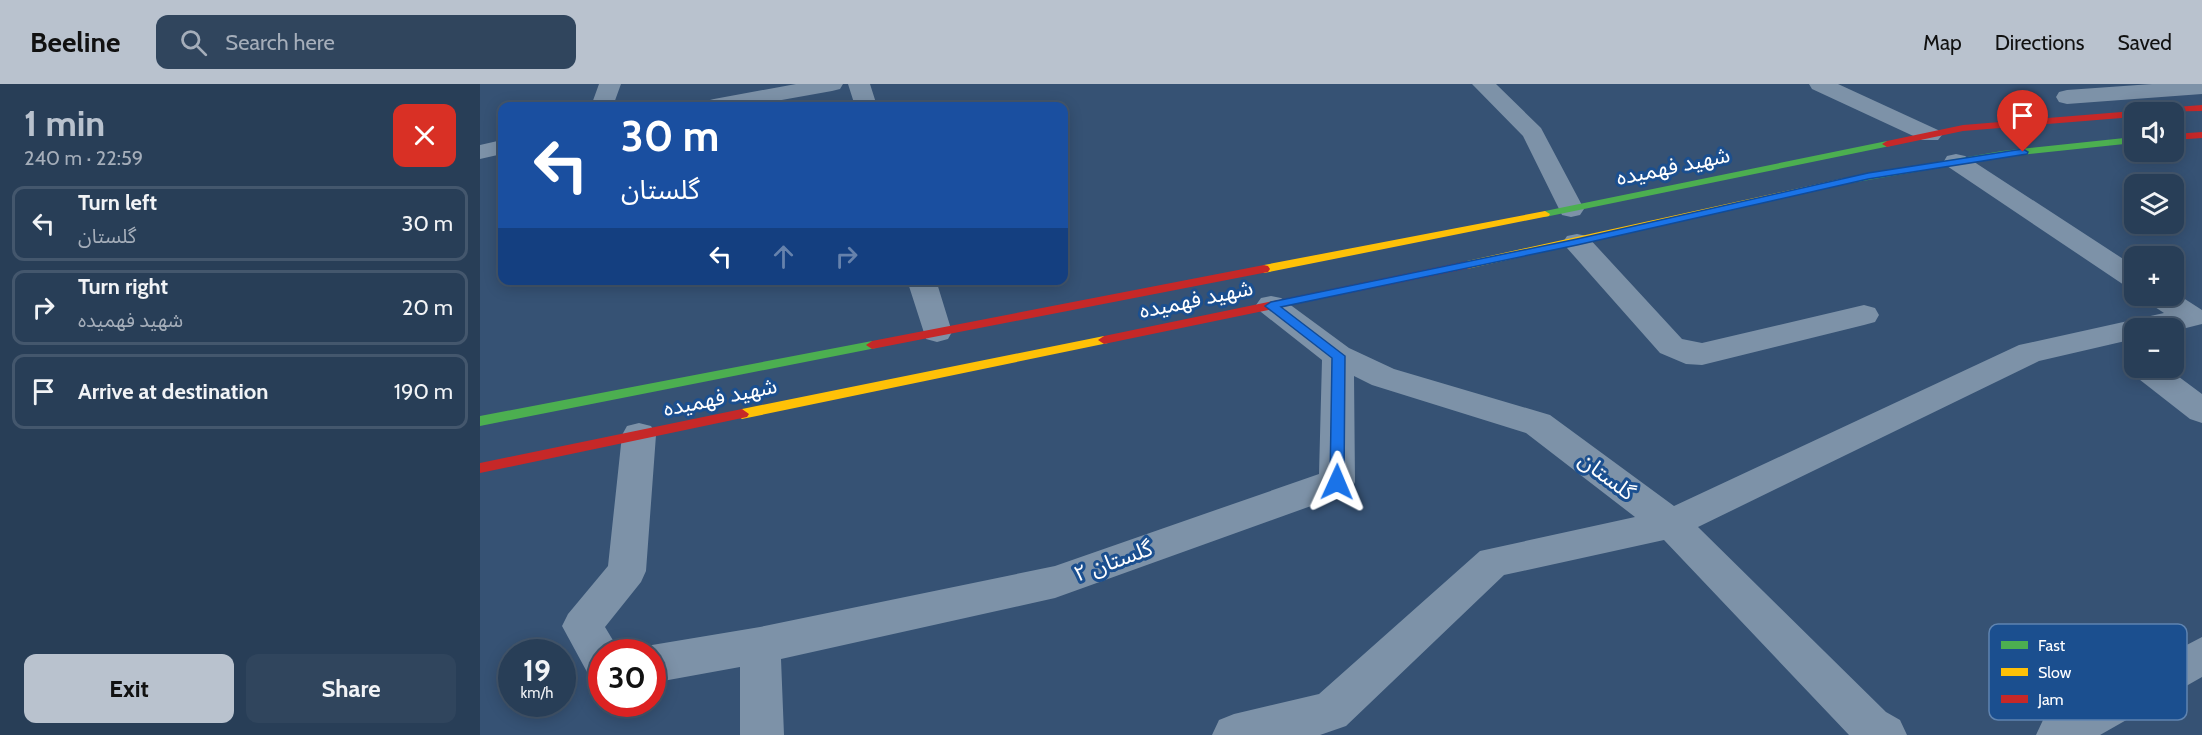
<!DOCTYPE html>
<html lang="en">
<head>
<meta charset="utf-8">
<style>
	body { margin:0; font-family:Cabin,"Noto Sans Arabic",sans-serif; background:#30455d; color:#f1f3f6; height:100vh; display:flex; flex-direction:column; font-size:22px; white-space:nowrap }
	* { box-sizing:border-box; margin:0 }
	p { font-size:20px; color:#a5aeba }
	.icon { flex:none; width:33px; height:33px; fill:none; stroke:currentColor; stroke-width:2; stroke-linecap:round; stroke-linejoin:round }
	.map { position:relative; flex:1; overflow:hidden }
	.drawer { display:flex; flex-direction:column; background:#283e57; width:480px }
	.drawer>* { flex:none }
	.hud { position:absolute; left:18px; top:18px; width:570px; height:183px; border-radius:12px; box-shadow:0 3px 15px #0003,0 0 0 2px #44576d; background:#1a4fa0; color:#fff; overflow:hidden }
	.tools { position:absolute; left:1644px; top:18px; display:grid; gap:12px }
	.tools a { display:grid; place-items:center; width:60px; height:60px; border-radius:12px; background:#283e57; box-shadow:0 3px 15px #0003,0 0 0 2px #44576d; font-size:30px }
	.speed { position:absolute; left:18px; top:555px; display:flex; gap:12px; font-size:30px; font-weight:700; text-align:center }
	.speed>* { display:grid; place-content:center; width:78px; height:78px; border-radius:50%; background:#283e57; box-shadow:0 3px 15px #0003,0 0 0 2px #44576d; line-height:1 }
	.speed small { font-size:15px; font-weight:400 }
	.speed .limit { border:9px solid #d22; background:#fff; color:#111 }
	.pin { position:absolute; display:grid; place-items:center; width:51px; height:51px; color:#fff; margin:-62px -26px; border-radius:50% 50% 50% 0; rotate:-45deg; box-shadow:0 0 6px #0007 }
	.pin .icon { rotate:45deg }
	.me { position:absolute; width:66px; margin:-33px; rotate:1deg; stroke-linejoin:round; filter:drop-shadow(0 0 4px #0008) }
	.turn { display:flex; align-items:center; gap:21px; height:126px; padding:0 24px; font-size:27px }
	.turn .icon { width:78px; height:78px; stroke-width:2.5 }
	.turn b { display:block; font-size:42px; line-height:51px }
	.lanes { display:flex; align-items:center; height:57px; padding:0 24px; background:#0003; justify-content:center; gap:30px; direction:ltr }
	.lanes .off { opacity:.35 }
	.round { display:grid; place-items:center; flex:none; width:63px; height:63px; border-radius:12px; background:#30455d }
	.overview { display:flex; align-items:center; justify-content:space-between; height:102px; padding:0 24px }
	h1 { font-size:36px; font-weight:700; line-height:45px; color:#b9c2ce }
	.button { display:flex; gap:12px; margin-top:auto; padding:12px 24px }
	.button a { flex:1; height:69px; border-radius:12px; background:#b9c2ce; color:#111; font-size:24px; font-weight:700; line-height:69px; text-align:center }
	.button a+a { background:#30455d; color:#f1f3f6 }
	ul { padding:0; list-style:none }
	li { display:flex; align-items:center; gap:18px; height:75px; margin:0 12px 9px; padding:0 12px; border:3px solid #44576d; border-radius:12px }
	li div { flex:1 }
	li b { display:block; font-size:22px }
	li em { font-style:normal }
	header { display:flex; align-items:center; gap:36px; box-sizing:border-box; height:84px; padding:0 30px; background:#b9c2ce; color:#111 }
	header strong { font-size:28px }
	nav { display:flex; gap:33px; margin-inline-start:auto; font-size:21px }
	.search { width:420px; height:54px; background:#30455d; display:flex; align-items:center; gap:15px; box-sizing:border-box; padding:0 21px; border-radius:12px; color:#a5aeba; font-size:22px }
	main { display:flex; flex:1; min-height:0 }
	.map>svg:first-child { display:block }
</style>
</head>
<body>
<header>
<strong>Beeline</strong>
<div class="search"><svg class="icon" aria-label="search" viewBox="0 0 24 24"><circle cx="10" cy="10" r="6"/><path d="M15 15l6 6"/></svg>Search here</div>
<nav><a>Map</a><a>Directions</a><a>Saved</a></nav>
</header>
<main>
<section class="drawer">
<div class="overview"><div><h1>1 min</h1><p>240 m · 22:59</p></div><a class="round" style="background:#d93025;color:#fff"><svg class="icon" aria-label="close" viewBox="0 0 24 24"><path d="M6 6l12 12M18 6L6 18"/></svg></a></div>
<ul>
<li><svg class="icon" aria-label="left" viewBox="0 0 24 24"><path d="M17 20v-9H6M10 6l-5 5 5 5"/></svg><div><b>Turn left</b><p>گلستان</p></div><em>30 m</em></li>
<li><svg class="icon" aria-label="right" viewBox="0 0 24 24"><path d="M7 20v-9h11M14 6l5 5-5 5"/></svg><div><b>Turn right</b><p>شهید فهمیده</p></div><em>20 m</em></li>
<li><svg class="icon" aria-label="arrive" viewBox="0 0 24 24"><path d="M6 21V4h12l-3 4 3 4H6"/></svg><div><b>Arrive at destination</b></div><em>190 m</em></li>
</ul>
<div class="button"><a>Exit</a><a>Share</a></div>
</section>
<div class="map">
<svg width="1722" height="651" viewBox="0 0 1722 651">
	<rect width="100%" height="100%" fill="#365274"/>
	<g fill="none" stroke-linecap="round" stroke-linejoin="round">
		<path fill="#7d92a8" fill-rule="evenodd" d="M 119,0 L 141,0 L 133,22 L 111,22 Z
			M 316,0 L 363,0 L 360,5 L 352,7 L 268,22 L 223,22 L 226,17 L 234,15 Z
			M 368,0 L 390,0 L 397,22 L 375,22 Z
			M 992,0 L 1016,0 L 1061,44 L 1104,125 L 1100,131 L 1091,133 L 1082,131 L 1043,52 Z
			M 1329,0 L 1358,0 L 1458,46 L 1462,51 L 1458,56 L 1442,56 L 1332,5 Z
			M 1672,0 L 1722,0 L 1722,10 L 1587,20 L 1579,18 L 1576,13 L 1579,8 L 1587,6 Z
			M 22,56 L 22,70 L 0,75 L 0,61 Z
			M 1476,70 L 1485,72 L 1654,182 L 1654,204 L 1644,201 L 1467,82 L 1464,77 L 1467,72 Z
			M 1097,150 L 1107,152 L 1202,255 L 1222,259 L 1384,221 L 1395,224 L 1399,231 L 1395,238 L 1384,241 L 1222,281 L 1206,280 L 1180,269 L 1087,164 L 1083,158 L 1087,152 Z
			M 427,196 L 456,196 L 472,248 L 468,255 L 457,258 L 446,255 Z
			M 1694,208 L 1722,226 L 1722,240 L 1694,247 L 1694,244 L 1654,244 L 1654,255 L 1559,277 L 1218,443 L 1406,628 L 1420,636 L 1427,651 L 1369,651 L 1184,456 L 1024,491 L 866,642 L 840,651 L 732,651 L 739,636 L 754,630 L 839,610 L 1000,467 L 1155,433 L 1046,349 L 892,301 L 874,292 L 875,398 L 870,408 L 575,514 L 301,575 L 304,651 L 260,651 L 260,583 L 172,599 L 172,568 L 157,568 L 172,561 L 280,543 L 575,482 L 839,390 L 842,276 L 781,228 L 776,221 L 781,214 L 791,212 L 801,214 L 869,264 L 914,285 L 1070,331 L 1194,422 L 1539,261 L 1684,229 L 1669,219 L 1664,212 L 1694,212 Z
			M 1654,277 L 1654,284 L 1687,284 L 1722,310 L 1722,339 L 1710,335 L 1655,292 L 1650,284 Z
			M 159,339 L 171,342 L 176,351 L 166,487 L 161,498 L 125,543 L 140,568 L 122,568 L 122,593 L 107,588 L 82,542 L 88,530 L 128,482 L 142,351 L 147,342 Z
			M 1722,553 L 1722,593 L 1620,651 L 1556,651 L 1563,636 Z"/>
		<path fill="#4caf50" fill-rule="evenodd" d="M 1654,53 L 1654,59 L 1522,73 L 1365,100 L 1360,97 L 1365,94 L 1522,67 Z
			M 1407,57 L 1412,60 L 1410,62 L 1065,133 L 1060,130 L 1065,127 Z
			M 392,257 L 396,258 L 398,261 L 396,264 L 0,342 L 0,332 Z"/>
		<path fill="#ffc107" fill-rule="evenodd" d="M 1365,94 L 1370,97 L 1369,99 L 987,185 L 981,181 L 987,177 Z
			M 1065,127 L 1070,130 L 1069,132 L 784,189 L 778,185 L 784,181 Z
			M 624,252 L 628,253 L 630,256 L 628,259 L 262,335 L 255,330 L 262,325 Z"/>
		<path fill="#c62828" fill-rule="evenodd" d="M 1722,21 L 1722,27 L 1666,28 L 1671,25 Z
			M 1654,27 L 1658,28 L 1654,28 L 1654,33 L 1483,47 L 1407,63 L 1402,60 L 1407,57 L 1483,41 Z
			M 1722,48 L 1722,54 L 1694,56 L 1694,50 Z
			M 987,177 L 991,178 L 993,181 L 991,184 L 624,260 L 618,256 L 624,252 Z
			M 784,181 L 788,182 L 790,185 L 788,188 L 392,265 L 386,261 L 392,257 Z
			M 262,325 L 269,330 L 267,333 L 0,389 L 0,379 Z"/>
	</g>
	<path fill="#1a73e8" stroke="#114b97" stroke-width="1.5" d="M 1543,65 L 1548,68 L 1547,70 L 1388,95 L 1097,161 L 801,223 L 865,272 L 864,398 L 857,403 L 850,398 L 852,274 L 785,222 L 791,218 L 1097,155 L 1388,89 Z"/>
	<g text-anchor="middle" dominant-baseline="central" stroke-width="6" stroke-linejoin="round" paint-order="stroke">
		<g font-size="22" fill="#fff" stroke="#1b4f8f">
			<text transform="translate(1193 82) rotate(-12)">شهید فهمیده</text>
			<text transform="translate(716 215) rotate(-12)">شهید فهمیده</text>
			<text transform="translate(240 313) rotate(-12)">شهید فهمیده</text>
			<text transform="translate(1127 392) rotate(37)">گلستان</text>
			<text transform="translate(633 477) rotate(-20)">گلستان ۲</text>
		</g>
	</g>
	<rect x="1509" y="540" width="198" height="96" rx="9" fill="#1b4f8f" stroke="#5f84b1" stroke-width="1.5"/>
	<rect x="1521" y="557" width="27" height="8" fill="#4caf50"/>
	<rect x="1521" y="584" width="27" height="8" fill="#ffc107"/>
	<rect x="1521" y="611" width="27" height="8" fill="#c62828"/>
	<g font-size="16" fill="#fff">
		<text x="1558" y="567">Fast</text>
		<text x="1558" y="594">Slow</text>
		<text x="1558" y="621">Jam</text>
	</g>
</svg>
<div class="tools">
<a><svg class="icon" aria-label="sound" viewBox="0 0 24 24"><path d="M4 9h4l5-4v14l-5-4H4zM17 9q2 3 0 6"/></svg></a>
<a><svg class="icon" aria-label="layers" viewBox="0 0 24 24"><path d="M12 4l9 5-9 5-9-5zM3 14l9 5 9-5"/></svg></a>
<a>+</a>
<a>−</a>
</div>
<div class="speed"><div>19<small>km/h</small></div><div class="limit">30</div></div>
<div class="pin" style="left:1543px;top:68px;background:#d93025"><svg class="icon" aria-label="arrive" viewBox="0 0 24 24"><path d="M6 21V4h12l-3 4 3 4H6"/></svg></div>
<svg class="me" style="left:857px;top:398px" viewBox="-20 -20 40 40"><path d="M0-17L14 15 0 8-14 15z" fill="#1a73e8" stroke="#fff" stroke-width="4"/></svg>
<div class="hud">
<div class="turn"><svg class="icon" aria-label="left" viewBox="0 0 24 24"><path d="M17 20v-9H6M10 6l-5 5 5 5"/></svg><div><b>30 m</b>گلستان</div></div>
<div class="lanes"><svg class="icon" aria-label="left" viewBox="0 0 24 24"><path d="M17 20v-9H6M10 6l-5 5 5 5"/></svg><svg class="icon off" aria-label="ahead" viewBox="0 0 24 24"><path d="M12 20V5M6 11l6-6 6 6"/></svg><svg class="icon off" aria-label="right" viewBox="0 0 24 24"><path d="M7 20v-9h11M14 6l5 5-5 5"/></svg></div>
</div>
</div>
</main>
</body>
</html>
